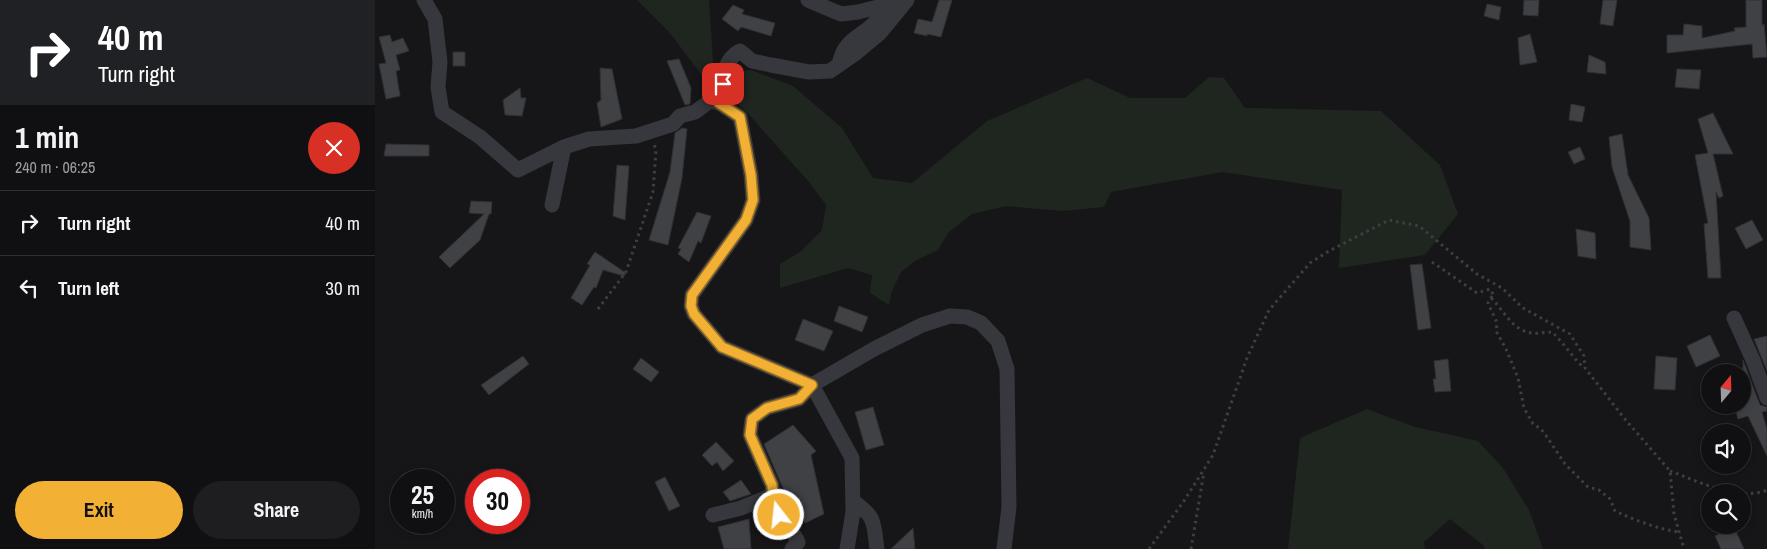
<!DOCTYPE html>
<html lang="en">
<head>
<meta charset="utf-8">
<style>
	body { margin:0; font-family:"Archivo Narrow",sans-serif; background:#1e1e20; color:#f1f3f6; height:100vh; display:flex; flex-direction:column; font-size:19px; white-space:nowrap }
	* { box-sizing:border-box; margin:0 }
	p { font-size:16px; color:#9c9d9f }
	.icon { flex:none; width:28px; height:28px; fill:none; stroke:currentColor; stroke-width:2; stroke-linecap:round; stroke-linejoin:round }
	.map { position:relative; flex:1; overflow:hidden }
	.drawer { display:flex; flex-direction:column; background:#101012; width:375px }
	.drawer>* { flex:none }
	.hud { background:#202124; color:#fff; overflow:hidden }
	.needle { width:32px; rotate:19deg }
	.controls { position:absolute; left:1326px; top:364px; display:grid; gap:10px }
	.controls a { display:grid; place-items:center; width:50px; height:50px; border-radius:50%; background:#101012; box-shadow:0 2px 8px #0003,0 0 0 1px #303032; font-size:25px }
	.speed { position:absolute; left:15px; top:469px; display:flex; gap:10px; font-size:25px; font-weight:700; text-align:center }
	.speed>* { display:grid; place-content:center; width:65px; height:65px; border-radius:50%; background:#101012; box-shadow:0 2px 8px #0003,0 0 0 1px #303032; line-height:1 }
	.speed small { font-size:12px; font-weight:400 }
	.speed .limit { border:8px solid #d22; background:#fff; color:#111 }
	.pin { position:absolute; display:grid; place-items:center; width:42px; height:42px; color:#fff; margin:-21px; border-radius:10px; box-shadow:0 2px 8px #0006 }
	.me { position:absolute; width:55px; margin:-28px; rotate:344deg; stroke-linejoin:round; filter:drop-shadow(0 0 4px #0008) }
	.turn { display:flex; align-items:center; gap:18px; height:105px; padding:0 15px; font-size:22px }
	.turn .icon { width:65px; height:65px; stroke-width:2.5 }
	.turn b { display:block; font-size:35px; line-height:42px }
	.round { display:grid; place-items:center; flex:none; width:52px; height:52px; border-radius:26px; background:#1e1e20 }
	.head { display:flex; align-items:center; justify-content:space-between; height:85px; padding:0 15px }
	h1 { font-size:30px; font-weight:800; line-height:38px }
	.action { display:flex; gap:10px; margin-top:auto; padding:10px 15px }
	.action a { flex:1; height:58px; border-radius:30px; background:#f2b134; color:#111; font-size:20px; font-weight:800; line-height:58px; text-align:center }
	.action a+a { background:#1e1e20; color:#f1f3f6 }
	ul { padding:0; list-style:none }
	li { display:flex; align-items:center; gap:15px; height:65px; padding:0 15px; border-top:1px solid #303032 }
	li div { flex:1 }
	li b { display:block; font-size:19px }
	li em { font-style:normal }
	main { display:flex; flex:1; min-height:0 }
	.map>svg:first-child { display:block }
</style>
</head>
<body>
<main>
<section class="drawer">
<div class="hud">
<div class="turn"><svg class="icon" aria-label="right" viewBox="0 0 24 24"><path d="M7 20v-9h11M14 6l5 5-5 5"/></svg><div><b>40 m</b>Turn right</div></div>
</div>
<div class="head"><div><h1>1 min</h1><p>240 m · 06:25</p></div><a class="round" style="background:#d93025;color:#fff"><svg class="icon" aria-label="close" viewBox="0 0 24 24"><path d="M6 6l12 12M18 6L6 18"/></svg></a></div>
<ul>
<li><svg class="icon" aria-label="right" viewBox="0 0 24 24"><path d="M7 20v-9h11M14 6l5 5-5 5"/></svg><div><b>Turn right</b></div><em>40 m</em></li>
<li><svg class="icon" aria-label="left" viewBox="0 0 24 24"><path d="M17 20v-9H6M10 6l-5 5 5 5"/></svg><div><b>Turn left</b></div><em>30 m</em></li>
</ul>
<div class="action"><a>Exit</a><a>Share</a></div>
</section>
<div class="map">
<svg width="1392" height="549" viewBox="0 0 1392 549">
	<rect width="100%" height="100%" fill="#161618"/>
	<path fill="#1e261f" d="M 262,0 L 334,0 L 338,61 L 331,81 L 295,33 Z
		M 376,70 L 418,86 L 467,128 L 498,178 L 537,183 L 612,121 L 712,78 L 755,98 L 810,98 L 834,77 L 849,78 L 870,108 L 1006,111 L 1065,165 L 1083,214 L 1050,255 L 964,268 L 967,190 L 848,172 L 736,192 L 729,207 L 688,211 L 631,206 L 597,214 L 573,233 L 563,250 L 540,261 L 526,272 L 517,291 L 514,305 L 495,293 L 497,275 L 473,268 L 405,288 L 405,264 L 425,252 L 447,230 L 451,205 L 434,182 L 370,110 L 355,98 L 355,88 L 360,72 Z
		M 992,409 L 1040,427 L 1103,441 L 1128,468 L 1154,510 L 1168,549 L 1110,549 L 1108,545 L 1075,519 L 1049,542 L 1050,549 L 913,549 L 925,438 Z"/>
	<path fill="#404145" stroke="#303034" d="M 564,0 L 577,0 L 566,37 L 552,34 L 552,36 L 539,33 L 543,19 L 557,22 Z
		M 1149,0 L 1164,0 L 1163,16 L 1148,15 Z
		M 1228,0 L 1242,0 L 1238,26 L 1225,24 Z
		M 1371,0 L 1387,0 L 1387,25 L 1389,24 L 1392,57 L 1378,58 L 1377,44 L 1292,53 L 1292,35 L 1308,35 L 1309,24 L 1327,26 L 1327,38 L 1360,31 L 1359,28 L 1371,27 Z
		M 1112,4 L 1126,7 L 1124,20 L 1109,16 Z
		M 358,5 L 369,10 L 367,14 L 400,23 L 396,36 L 366,27 L 363,31 L 347,19 Z
		M 1155,34 L 1162,62 L 1145,65 L 1143,38 Z
		M 15,35 L 17,42 L 28,38 L 34,51 L 21,55 L 25,70 L 21,71 L 25,96 L 11,99 L 4,64 L 11,63 L 4,37 Z
		M 78,52 L 90,52 L 90,66 L 78,66 Z
		M 1214,55 L 1230,62 L 1231,74 L 1212,72 Z
		M 304,59 L 316,88 L 315,104 L 310,105 L 292,61 Z
		M 225,68 L 237,69 L 247,119 L 226,127 L 222,103 L 226,100 Z
		M 1302,69 L 1326,70 L 1324,89 L 1300,87 Z
		M 145,88 L 146,98 L 151,98 L 147,116 L 130,115 L 128,100 Z
		M 1196,104 L 1210,107 L 1207,122 L 1194,120 Z
		M 1338,113 L 1358,154 L 1338,154 L 1348,196 L 1344,198 L 1341,192 L 1346,278 L 1333,278 L 1329,224 L 1333,223 L 1320,155 L 1333,153 L 1323,119 Z
		M 307,128 L 312,129 L 307,178 L 293,245 L 274,240 L 295,172 L 300,133 Z
		M 1247,134 L 1253,175 L 1274,218 L 1276,250 L 1255,247 L 1255,221 L 1237,167 L 1234,137 Z
		M 11,144 L 54,145 L 54,156 L 9,156 Z
		M 1205,147 L 1210,159 L 1199,164 L 1193,152 Z
		M 242,165 L 254,166 L 250,220 L 238,216 Z
		M 96,201 L 117,202 L 116,214 L 114,214 L 105,240 L 75,268 L 64,257 L 109,214 L 94,213 Z
		M 322,212 L 336,216 L 326,243 L 323,241 L 314,262 L 303,254 L 306,249 L 303,248 Z
		M 1377,220 L 1388,240 L 1371,249 L 1360,228 Z
		M 1201,229 L 1220,233 L 1221,259 L 1203,256 Z
		M 220,252 L 251,273 L 249,276 L 228,270 L 221,288 L 219,287 L 207,305 L 196,298 L 215,265 L 212,264 Z
		M 1047,264 L 1056,328 L 1043,330 L 1035,265 Z
		M 464,306 L 493,317 L 487,332 L 459,321 Z
		M 428,319 L 458,331 L 449,351 L 420,340 Z
		M 1335,335 L 1345,356 L 1321,367 L 1312,346 Z
		M 1392,336 L 1392,371 L 1379,339 Z
		M 148,356 L 154,364 L 114,395 L 106,385 Z
		M 1281,356 L 1302,358 L 1300,390 L 1279,389 Z
		M 266,358 L 284,372 L 276,382 L 258,369 Z
		M 1073,359 L 1076,391 L 1060,392 L 1058,379 L 1061,379 L 1059,361 Z
		M 1368,360 L 1385,405 L 1392,407 L 1392,411 L 1387,412 L 1392,429 L 1392,456 L 1373,416 L 1363,419 L 1359,405 L 1368,405 Z
		M 498,407 L 509,445 L 491,450 L 480,412 Z
		M 418,425 L 441,451 L 436,455 L 449,514 L 430,523 L 420,496 L 414,500 L 407,486 L 389,444 Z
		M 341,442 L 359,461 L 348,471 L 342,462 L 337,466 L 327,455 Z
		M 290,477 L 305,506 L 294,511 L 280,482 Z
		M 366,480 L 376,494 L 355,501 L 348,492 Z
		M 374,519 L 376,549 L 349,549 L 343,527 Z
		M 1359,527 L 1369,549 L 1346,549 L 1340,536 Z
		M 538,528 L 540,549 L 516,549 Z"/>
	<g fill="none" stroke-linecap="round" stroke-linejoin="round">
		<path stroke="#3d3f44" stroke-width="3" stroke-dasharray="2.5 4" stroke-linecap="butt" d="M 1057,262 L 1102,293 L 1115,289 L 1118,294 L 1117,299 C 1129,311 1138,331 1157,333 C 1163,334 1171,332 1177,332 C 1189,343 1197,357 1209,368
			M 1117,296 L 1113,303 L 1122,323 L 1121,331 L 1131,349 L 1143,378 L 1149,408 L 1158,424 L 1166,429 L 1170,434 L 1190,464 L 1213,487 L 1224,490 L 1235,499 L 1240,511 C 1260,520 1282,529 1304,532
			M 223,309 L 251,272 L 278,192 L 281,150 L 279,144
			M 1295,471 C 1323,481 1363,502 1392,490
			M 774,549 L 809,501 L 838,455 L 872,358 L 894,310 L 935,263 L 954,251 L 1014,220 L 1044,226 L 1102,274 L 1127,288 L 1148,308 L 1195,334 L 1209,356 L 1210,368 L 1249,418 L 1295,471 L 1299,514 L 1309,549
			M 816,549 L 829,472"/>
		<path stroke="#37383d" stroke-width="15" d="M 49,0 L 60,19 L 65,62 L 63,87 L 67,112 L 105,137 L 143,170 L 189,147 L 177,205
			M 433,0 L 466,14 L 483,12 L 515,4 L 519,0
			M 464,65 C 469,36 490,37 505,17
			M 189,147 L 214,139 L 261,136 L 298,124 L 305,116 L 320,112 L 335,101 L 344,103
			M 1359,318 L 1378,360 L 1392,398
			M 478,501 C 502,518 498,522 502,549
			M 338,515 L 366,508 L 398,495
			M 417,549 L 423,542 L 417,531 L 404,515 L 398,495 L 397,485 L 375,435 L 377,419 L 392,408 L 424,399 L 437,385 L 347,347 L 319,314 L 316,306 L 317,295 L 371,220 L 378,200 L 376,175 L 365,117 L 344,103 C 348,84 346,61 365,51 L 377,61 L 396,65 L 434,72 L 455,71 L 481,53 L 505,33 L 532,0
			M 472,549 L 478,512 L 477,458 L 437,385 L 499,349 L 547,325 L 575,316 L 592,317 L 606,323 L 623,341 L 632,369 L 634,507 L 629,549"/>
	</g>
	<g fill="none" stroke-linecap="round" stroke-linejoin="round">
		<g stroke="#9d7322" stroke-width="12">
			<path id="route" d="M 348,84 L 344,103 L 365,117 L 376,175 L 378,200 L 371,220 L 317,295 L 316,306 L 319,314 L 347,347 L 437,385 L 424,399 L 392,408 L 377,419 L 375,435 L 397,485 L 398,495 L 404,515"/>
		</g>
		<use href="#route" stroke="#f2b134" stroke-width="9"/>
	</g>
</svg>
<div class="controls">
<a><svg class="needle" viewBox="-14 -14 28 28"><path d="M0-13l5 13h-10z" fill="#e53935"/><path d="M0 13l5-13h-10z" fill="#9c9d9f"/></svg></a>
<a><svg class="icon" aria-label="sound" viewBox="0 0 24 24"><path d="M4 9h4l5-4v14l-5-4H4zM17 9q2 3 0 6"/></svg></a>
<a><svg class="icon" aria-label="search" viewBox="0 0 24 24"><circle cx="10" cy="10" r="6"/><path d="M15 15l6 6"/></svg></a>
</div>
<div class="speed"><div>25<small>km/h</small></div><div class="limit">30</div></div>
<div class="pin" style="left:348px;top:84px;background:#d93025"><svg class="icon" aria-label="arrive" viewBox="0 0 24 24"><path d="M6 21V4h12l-3 4 3 4H6"/></svg></div>
<svg class="me" style="left:404px;top:515px" viewBox="-20 -20 40 40"><circle r="17" fill="#f2b134" stroke="#fff" stroke-width="3"/><path d="M0-11L8 9 0 5-8 9z" fill="#fff"/></svg>
</div>
</main>
</body>
</html>
